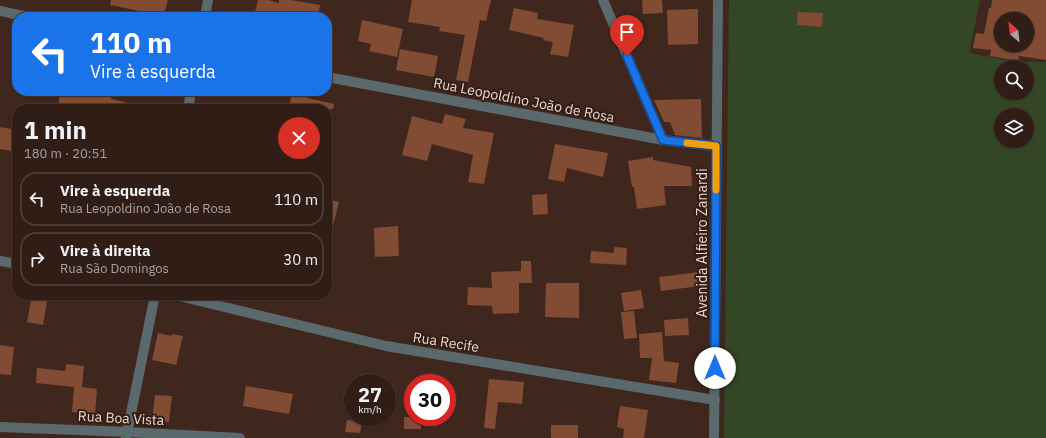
<!DOCTYPE html>
<html lang="pt">
<head>
<meta charset="utf-8">
<style>
	body { margin:0; font-family:"IBM Plex Sans",sans-serif; background:#37261f; color:#f1f3f6; height:100vh; display:flex; flex-direction:column; font-size:15px; white-space:nowrap }
	* { box-sizing:border-box; margin:0 }
	p { font-size:13px; color:#a7a2a1 }
	.icon { flex:none; width:22px; height:22px; fill:none; stroke:currentColor; stroke-width:2; stroke-linecap:round; stroke-linejoin:round }
	.map { position:relative; flex:1; overflow:hidden }
	.details { position:absolute; left:12px; top:104px; width:320px; height:196px; display:flex; flex-direction:column; background:#2f1d16; border-radius:16px; box-shadow:0 1px 3px #0004,0 0 0 1px #4a3b35 }
	.details>* { flex:none }
	.guide { position:absolute; left:12px; top:12px; width:320px; height:84px; border-radius:16px; box-shadow:0 1px 3px #0004,0 0 0 1px #4a3b35; background:#1a73e8; color:#fff; overflow:hidden }
	.needle { width:26px; rotate:332deg }
	.tools { position:absolute; left:994px; top:12px; display:grid; gap:8px }
	.tools a { display:grid; place-items:center; width:40px; height:40px; border-radius:50%; background:#2f1d16; box-shadow:0 1px 3px #0004,0 0 0 1px #4a3b35; font-size:20px }
	.speed { position:absolute; left:344px; top:374px; display:flex; gap:8px; font-size:20px; font-weight:700; text-align:center }
	.speed>* { display:grid; place-content:center; width:52px; height:52px; border-radius:50%; background:#2f1d16; box-shadow:0 1px 3px #0004,0 0 0 1px #4a3b35; line-height:1 }
	.speed small { font-size:10px; font-weight:400 }
	.speed .limit { border:6px solid #d22; background:#fff; color:#111 }
	.pin { position:absolute; display:grid; place-items:center; width:34px; height:34px; color:#fff; margin:-41px -17px; border-radius:50% 50% 50% 0; rotate:-45deg; box-shadow:0 0 4px #0007 }
	.pin .icon { rotate:45deg }
	.me { position:absolute; width:44px; margin:-22px; rotate:0deg; stroke-linejoin:round; filter:drop-shadow(0 0 3px #0008) }
	.turn { display:flex; align-items:center; gap:14px; height:84px; padding:0 12px; font-size:18px }
	.turn .icon { width:52px; height:52px; stroke-width:2.5 }
	.turn b { display:block; font-size:28px; line-height:34px }
	.round { display:grid; place-items:center; flex:none; width:42px; height:42px; border-radius:21px; background:#37261f }
	.head { display:flex; align-items:center; justify-content:space-between; height:68px; padding:0 12px }
	h1 { font-size:24px; font-weight:800; line-height:30px }
	ul { padding:0; list-style:none }
	li { display:flex; align-items:center; gap:12px; height:54px; margin:0 8px 6px; padding:0 4px; border:2px solid #4a3b35; border-radius:16px }
	li div { flex:1 }
	li b { display:block; font-size:15px }
	li em { font-style:normal }
	.map>svg:first-child { display:block }
</style>
</head>
<body>
<div class="map">
<svg width="1046" height="438" viewBox="0 0 1046 438">
	<rect width="100%" height="100%" fill="#3f271e"/>
	<path fill="#334727" fill-rule="evenodd" d="M 729,0 L 980,0 L 969,53 L 1018,62 L 1046,62 L 1046,438 L 724,438 ZM 1001,67 L 1027,67 L 1027,93 L 1001,93 ZM 1001,115 L 1027,115 L 1027,141 L 1001,141 Z"/>
	<path fill="#824b34" fill-rule="evenodd" d="M 111,0 L 168,0 L 163,17 L 143,17 L 144,12 L 110,5 Z
		M 258,0 L 268,0 L 279,3 L 279,0 L 291,0 L 320,5 L 318,17 L 293,13 L 292,17 L 274,17 L 255,12 Z
		M 412,0 L 491,0 L 486,21 L 480,20 L 468,82 L 456,80 L 465,35 L 439,31 L 440,27 L 408,22 Z
		M 642,0 L 662,0 L 663,13 L 643,14 Z
		M 992,0 L 1046,0 L 1046,60 L 1019,56 L 1018,61 L 990,56 L 991,50 L 973,48 L 976,33 L 984,34 L 989,8 L 991,8 ZM 1001,19 L 1027,19 L 1027,45 L 1001,45 Z
		M 514,8 L 538,13 L 537,19 L 574,25 L 568,57 L 550,54 L 553,42 L 543,40 L 544,38 L 509,30 Z
		M 698,9 L 698,44 L 668,45 L 667,10 Z
		M 798,12 L 823,13 L 822,27 L 797,25 Z
		M 362,20 L 403,29 L 397,57 L 369,51 L 371,44 L 358,41 Z
		M 400,49 L 438,56 L 434,77 L 396,70 Z
		M 60,91 L 112,91 L 111,99 L 132,104 L 132,109 L 58,109 Z
		M 293,91 L 308,94 L 307,98 L 334,104 L 333,109 L 288,109 Z
		M 701,99 L 702,138 L 675,135 L 670,122 L 664,122 L 654,100 Z
		M 445,114 L 466,119 L 463,128 L 494,133 L 484,184 L 468,182 L 473,155 L 432,144 L 427,161 L 402,155 L 412,116 L 442,124 Z
		M 0,127 L 17,130 L 17,152 L 0,149 Z
		M 555,144 L 608,153 L 603,177 L 567,168 L 564,182 L 548,179 Z
		M 653,157 L 653,160 L 691,167 L 692,186 L 664,186 L 666,205 L 637,209 L 634,187 L 632,187 L 628,161 Z
		M 547,194 L 548,214 L 533,215 L 532,195 Z
		M 327,199 L 339,202 L 331,234 L 327,234 Z
		M 398,226 L 399,256 L 375,257 L 374,228 Z
		M 614,247 L 627,248 L 626,265 L 590,263 L 591,251 L 614,253 Z
		M 521,261 L 531,261 L 532,283 L 519,283 L 519,313 L 493,314 L 492,306 L 467,305 L 468,287 L 492,288 L 491,272 L 521,271 Z
		M 699,272 L 700,286 L 661,291 L 659,277 Z
		M 546,283 L 579,283 L 579,318 L 545,317 Z
		M 641,290 L 644,308 L 624,311 L 621,293 Z
		M 32,295 L 48,296 L 43,325 L 27,322 Z
		M 634,311 L 637,338 L 624,339 L 621,312 Z
		M 688,318 L 689,335 L 665,336 L 664,320 Z
		M 662,332 L 664,361 L 679,363 L 676,383 L 649,380 L 652,358 L 640,358 L 639,334 Z
		M 158,333 L 172,336 L 172,334 L 183,336 L 176,365 L 152,360 Z
		M 0,345 L 14,347 L 11,375 L 0,374 Z
		M 66,364 L 84,366 L 82,387 L 97,389 L 95,414 L 72,412 L 74,387 L 36,383 L 37,368 L 65,371 Z
		M 489,379 L 524,382 L 522,404 L 498,402 L 495,429 L 484,428 Z
		M 246,386 L 293,394 L 289,414 L 243,406 Z
		M 155,395 L 172,396 L 169,422 L 152,420 Z
		M 620,406 L 648,410 L 644,438 L 623,438 L 624,429 L 617,427 Z
		M 404,417 L 421,417 L 421,429 L 404,429 Z
		M 347,420 L 362,422 L 360,433 L 345,432 Z
		M 551,425 L 578,425 L 578,438 L 551,438 Z"/>
	<g fill="none" stroke-linecap="round" stroke-linejoin="round">
		<path stroke="#5a696b" stroke-width="10" d="M 603,0 L 663,140
			M 0,11 L 28,17
			M 205,17 L 208,0
			M 327,77 L 663,140 L 716,146
			M 188,109 L 191,91
			M 0,261 L 17,264
			M 175,295 L 386,346 L 715,400
			M 0,427 L 127,432 L 240,438
			M 126,438 L 155,295
			M 714,438 L 718,0"/>
	</g>
	<g fill="none" stroke-linecap="round" stroke-linejoin="round">
		<g stroke="#114b97" stroke-width="10">
			<path id="route" d="M 627,56 L 663,140 L 716,146 L 715,368"/>
		</g>
		<use href="#route" stroke="#1a73e8" stroke-width="7"/>
		<path stroke="#f59e0b" stroke-width="7" d="M 687,143 L 716,146 L 716,190"/>
	</g>
	<g text-anchor="middle" dominant-baseline="central" stroke-width="4" stroke-linejoin="round" paint-order="stroke">
		<g font-size="14" fill="#e9d9d2" stroke="#341e14">
			<text transform="translate(524 100) rotate(11)">Rua Leopoldino João de Rosa</text>
			<text transform="translate(702 243) rotate(-90)">Avenida Alfieiro Zanardi</text>
			<text transform="translate(446 342) rotate(9)">Rua Recife</text>
			<text transform="translate(121 418) rotate(3)">Rua Boa Vista</text>
		</g>
	</g>
</svg>
<div class="tools">
<a><svg class="needle" viewBox="-14 -14 28 28"><path d="M0-13l5 13h-10z" fill="#e53935"/><path d="M0 13l5-13h-10z" fill="#a7a2a1"/></svg></a>
<a><svg class="icon" aria-label="search" viewBox="0 0 24 24"><circle cx="10" cy="10" r="6"/><path d="M15 15l6 6"/></svg></a>
<a><svg class="icon" aria-label="layers" viewBox="0 0 24 24"><path d="M12 4l9 5-9 5-9-5zM3 14l9 5 9-5"/></svg></a>
</div>
<div class="speed"><div>27<small>km/h</small></div><div class="limit">30</div></div>
<div class="pin" style="left:627px;top:56px;background:#d93025"><svg class="icon" aria-label="arrive" viewBox="0 0 24 24"><path d="M6 21V4h12l-3 4 3 4H6"/></svg></div>
<svg class="me" style="left:715px;top:368px" viewBox="-20 -20 40 40"><circle r="19" fill="#fff"/><path d="M0-13L10 11 0 6-10 11z" fill="#1a73e8"/></svg>
<div class="guide">
<div class="turn"><svg class="icon" aria-label="left" viewBox="0 0 24 24"><path d="M17 20v-9H6M10 6l-5 5 5 5"/></svg><div><b>110 m</b>Vire à esquerda</div></div>
</div>
<section class="details">
<div class="head"><div><h1>1 min</h1><p>180 m · 20:51</p></div><a class="round" style="background:#d93025;color:#fff"><svg class="icon" aria-label="close" viewBox="0 0 24 24"><path d="M6 6l12 12M18 6L6 18"/></svg></a></div>
<ul>
<li><svg class="icon" aria-label="left" viewBox="0 0 24 24"><path d="M17 20v-9H6M10 6l-5 5 5 5"/></svg><div><b>Vire à esquerda</b><p>Rua Leopoldino João de Rosa</p></div><em>110 m</em></li>
<li><svg class="icon" aria-label="right" viewBox="0 0 24 24"><path d="M7 20v-9h11M14 6l5 5-5 5"/></svg><div><b>Vire à direita</b><p>Rua São Domingos</p></div><em>30 m</em></li>
</ul>
</section>
</div>
</body>
</html>
